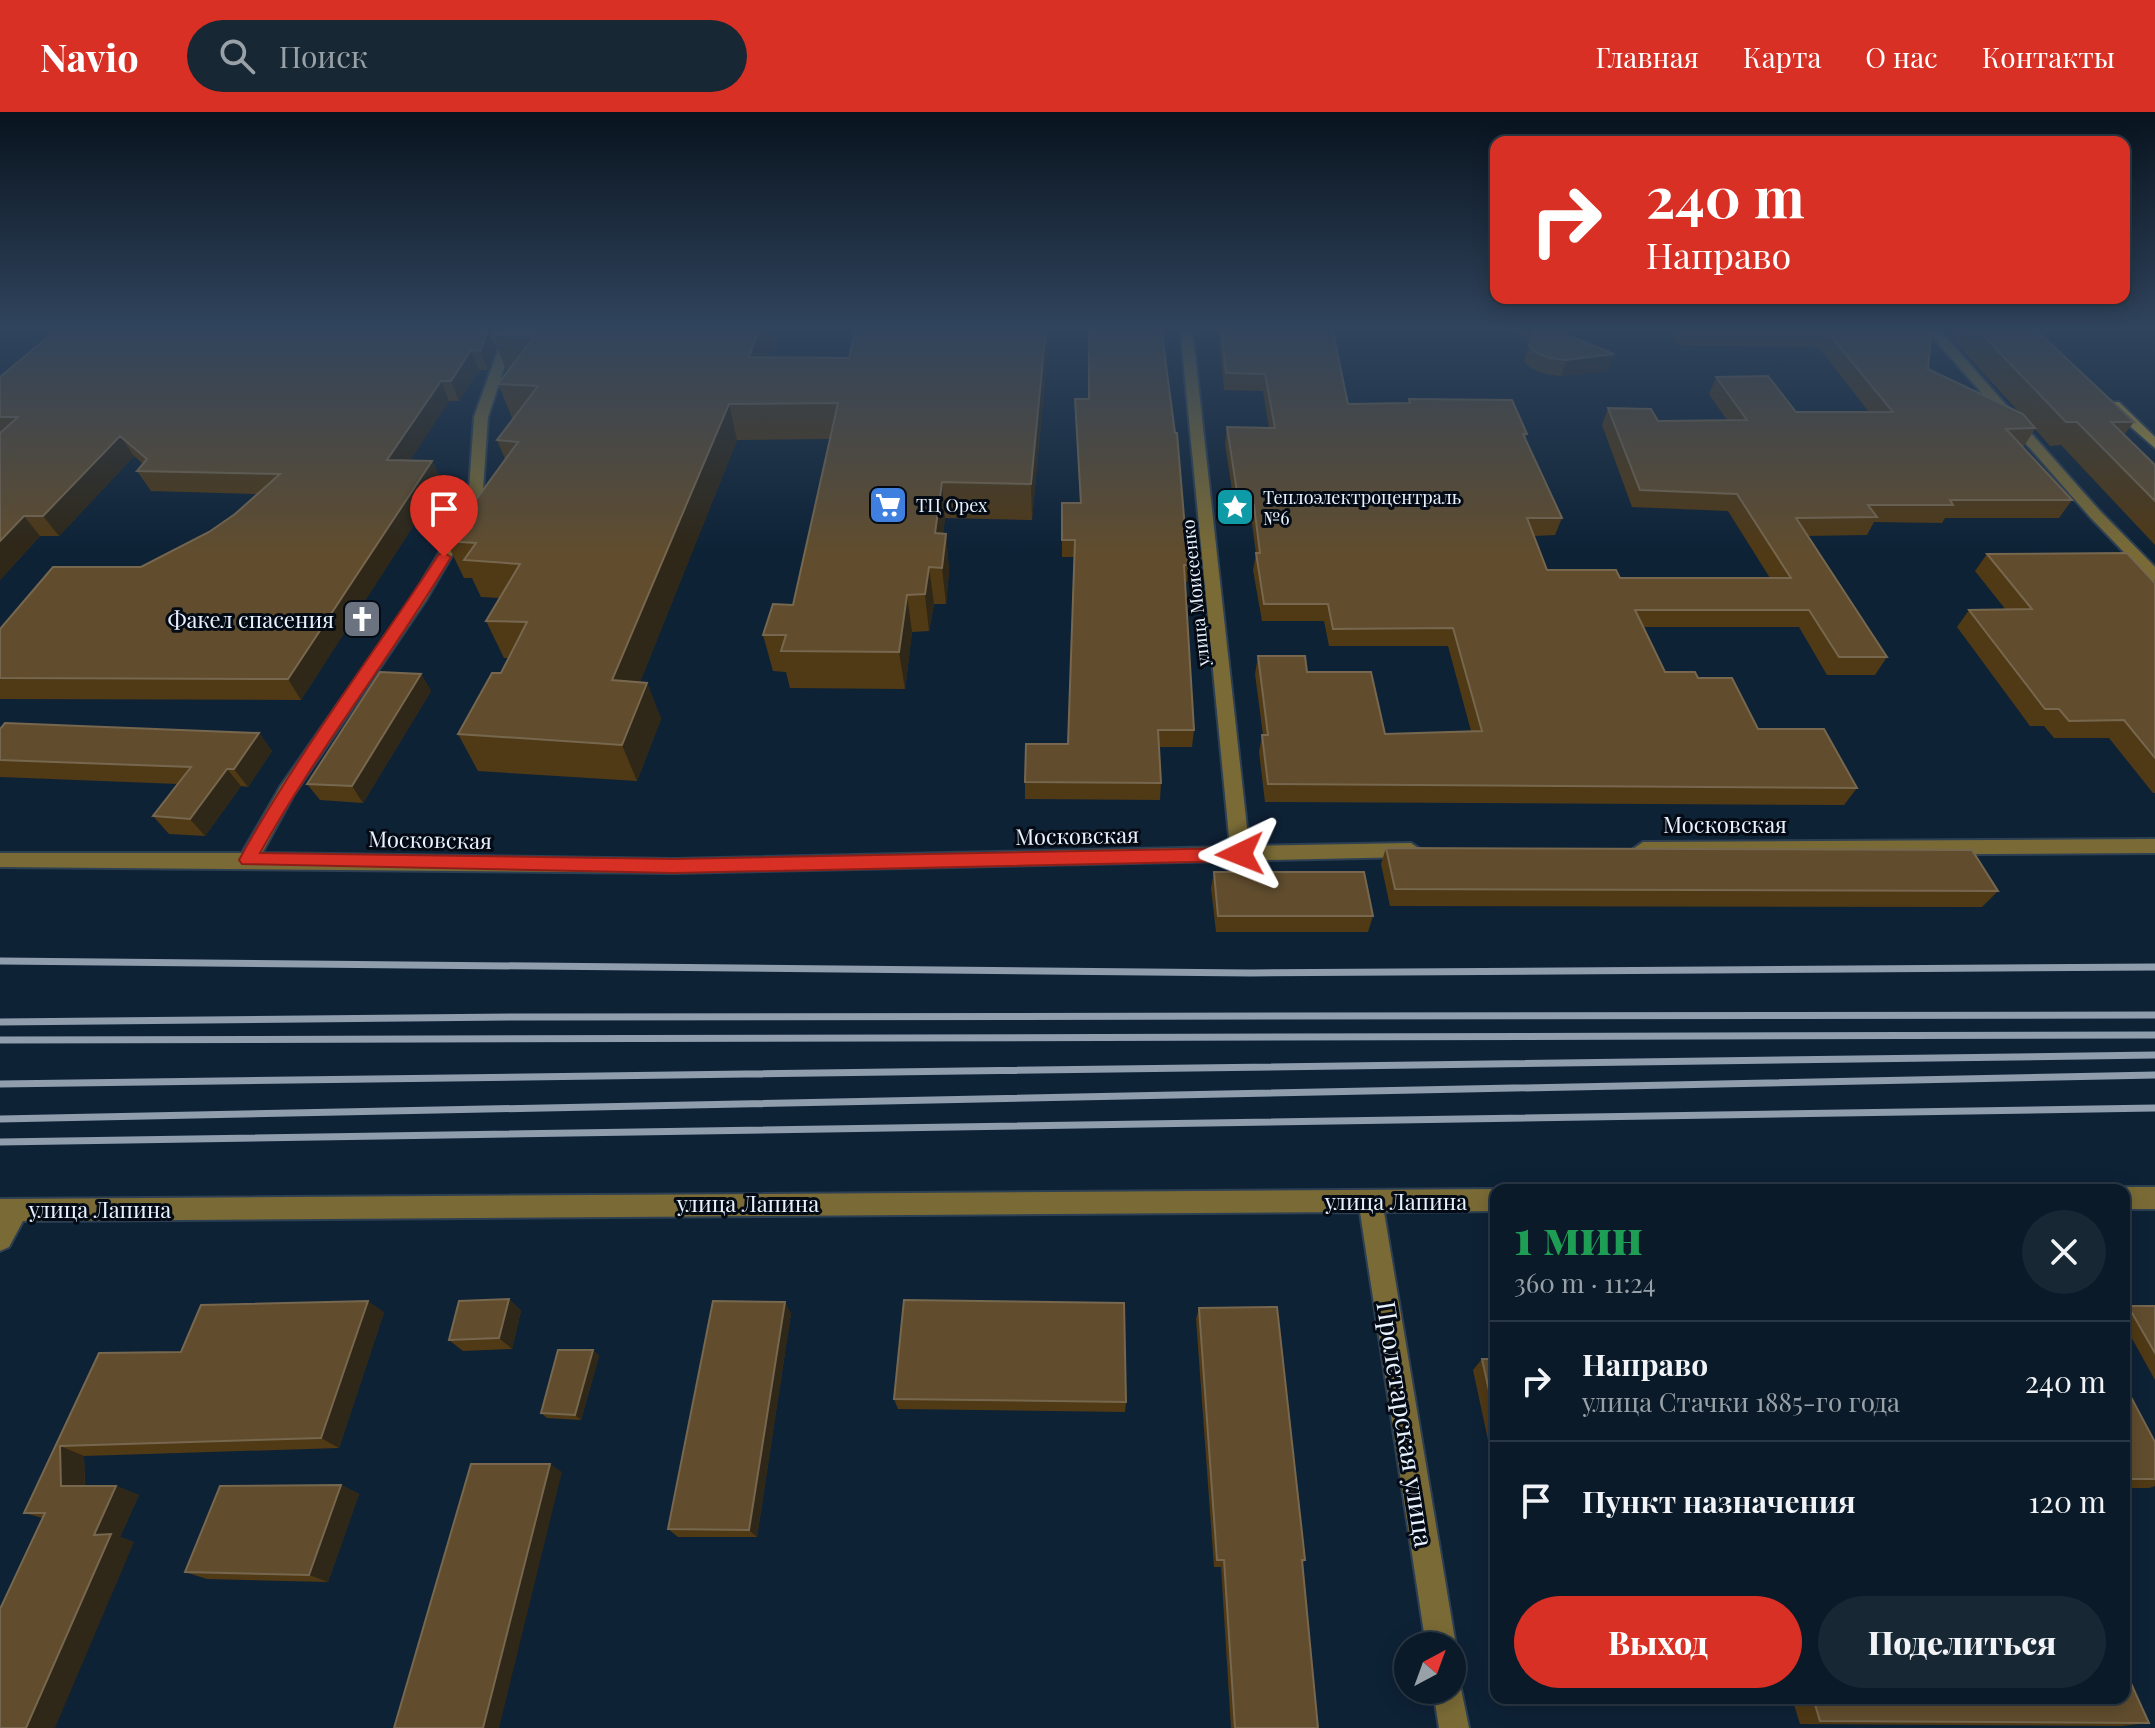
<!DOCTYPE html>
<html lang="ru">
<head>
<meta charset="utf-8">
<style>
	body { margin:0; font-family:"Playfair Display",serif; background:#182734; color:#f1f3f6; height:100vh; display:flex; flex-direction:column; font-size:30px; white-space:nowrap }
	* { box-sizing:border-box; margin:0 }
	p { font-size:26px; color:#99a1a8 }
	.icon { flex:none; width:44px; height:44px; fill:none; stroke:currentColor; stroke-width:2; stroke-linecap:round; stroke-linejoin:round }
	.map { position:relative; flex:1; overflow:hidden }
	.side { position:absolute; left:1490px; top:1072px; width:640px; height:520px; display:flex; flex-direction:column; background:#0a1a28; border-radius:16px; box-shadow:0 4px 20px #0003,0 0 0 2px #2a3845 }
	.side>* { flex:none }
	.hud { position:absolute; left:1490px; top:24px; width:640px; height:168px; border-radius:16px; box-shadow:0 4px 20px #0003,0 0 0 2px #2a3845; background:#d93025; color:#fff; overflow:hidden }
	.needle { width:52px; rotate:41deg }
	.controls { position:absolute; left:1394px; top:1520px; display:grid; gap:16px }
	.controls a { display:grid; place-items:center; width:72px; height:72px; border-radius:50%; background:#0a1a28; box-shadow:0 4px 20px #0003,0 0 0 2px #2a3845; font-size:40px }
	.pin { position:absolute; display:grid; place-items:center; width:68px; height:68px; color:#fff; margin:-82px -34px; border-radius:50% 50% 50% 0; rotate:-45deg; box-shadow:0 0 8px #0007 }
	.pin .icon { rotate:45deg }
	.me { position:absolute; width:88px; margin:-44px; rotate:268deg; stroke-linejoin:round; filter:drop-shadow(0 0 6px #0008) }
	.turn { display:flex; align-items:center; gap:28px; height:168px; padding:0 24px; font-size:36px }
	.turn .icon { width:104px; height:104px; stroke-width:2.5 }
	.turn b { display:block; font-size:56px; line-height:68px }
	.round { display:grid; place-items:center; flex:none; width:84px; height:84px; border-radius:42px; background:#182734 }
	.headline { display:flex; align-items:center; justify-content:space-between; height:136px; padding:0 24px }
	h1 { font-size:48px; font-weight:800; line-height:60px; color:#1e9e55 }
	.cta { display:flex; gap:16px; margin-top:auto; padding:16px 24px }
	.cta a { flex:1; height:92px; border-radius:48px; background:#d93025; color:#fff; font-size:32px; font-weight:800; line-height:92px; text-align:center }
	.cta a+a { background:#182734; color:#f1f3f6 }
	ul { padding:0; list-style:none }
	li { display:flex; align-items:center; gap:24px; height:120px; padding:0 24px; border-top:2px solid #2a3845 }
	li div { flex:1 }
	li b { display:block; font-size:30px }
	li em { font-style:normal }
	header { display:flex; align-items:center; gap:48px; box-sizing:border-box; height:112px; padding:0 40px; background:#d93025; color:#fff }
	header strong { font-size:38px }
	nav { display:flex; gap:44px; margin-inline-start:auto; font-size:28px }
	.search { width:560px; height:72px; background:#182734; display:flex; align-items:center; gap:20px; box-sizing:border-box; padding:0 28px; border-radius:44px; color:#99a1a8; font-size:30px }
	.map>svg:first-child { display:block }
</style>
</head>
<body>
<header>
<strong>Navio</strong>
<div class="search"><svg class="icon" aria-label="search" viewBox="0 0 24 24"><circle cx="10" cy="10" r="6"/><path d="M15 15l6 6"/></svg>Поиск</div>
<nav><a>Главная</a><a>Карта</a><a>О нас</a><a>Контакты</a></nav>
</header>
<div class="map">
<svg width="2155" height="1616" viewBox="0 0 2155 1616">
	<rect width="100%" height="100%" fill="#0e2236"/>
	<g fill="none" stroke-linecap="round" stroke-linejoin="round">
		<g stroke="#2d3f52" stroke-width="4">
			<path id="minor" d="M 455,215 L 467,215 L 468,219 C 483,221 505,220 511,235 L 488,305 L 483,377 L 464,423 L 426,488 L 293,684 L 262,741 L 674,747 L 1230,735 L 1180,215 L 1192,215 L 1249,734 L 1411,731 L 1421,738 L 1411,745 L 674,761 L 0,755 L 0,741 L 242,741 L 280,675 L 411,487 L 450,423 L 469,377 L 474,305 L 499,235 L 494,230 L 458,225 Z
				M 1924,215 L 1937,215 L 2100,399 L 2155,455 L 2155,469 L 2150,467 L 2090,405 Z
				M 2155,727 L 2155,741 L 1643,744 L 1633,737 L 1643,730 Z
				M 2124,1075 L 2155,1075 L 2155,1097 L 2124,1097 L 2124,1078 L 2116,1078 Z
				M 1496,1077 L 1499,1078 L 1496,1078 L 1496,1099 L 1384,1100 L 1456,1534 L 1452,1543 L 1452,1534 L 1426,1534 L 1360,1100 L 23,1109 L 9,1135 L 0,1139 L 0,1087 Z
				M 1452,1565 L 1459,1567 L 1469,1616 L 1439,1616 L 1433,1578 L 1452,1578 Z"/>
		</g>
		<g stroke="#2d3f52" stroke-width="4">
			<path id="secondary" d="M 2109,290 L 2119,290 L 2155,325 L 2155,336 L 2109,296 Z"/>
		</g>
		<use href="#minor" fill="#7a6b36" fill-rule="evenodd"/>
		<use href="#secondary" fill="#ae953a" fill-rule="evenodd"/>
		<path stroke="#8f9dad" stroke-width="7" d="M 0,849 L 1251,861 L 2155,855
			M 0,910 L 514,905 L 2155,903
			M 0,928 L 2155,923
			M 0,972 L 2155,943
			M 0,1007 L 2155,963
			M 0,1030 L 2155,996"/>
	</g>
	<path fill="#503915" d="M 144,215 L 781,215 L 769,245 L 849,246 L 1050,215 L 1032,408 L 945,406 L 943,422 L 946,422 L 949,459 L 946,492 L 934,492 L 929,519 L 912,520 L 905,577 L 790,576 L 786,560 L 773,559 L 763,523 L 793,493 L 830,327 L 737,328 L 640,570 L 647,571 L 661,607 L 637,669 L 478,659 L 458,622 L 501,561 L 508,546 L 504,546 L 486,509 L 499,486 L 481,485 L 472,466 L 464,466 L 446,429 L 505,347 L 497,328 L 513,308 L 498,272 L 508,258 L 506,258 L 493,223 L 494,219 L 489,219 L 496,236 L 488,258 L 479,258 L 459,289 L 449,289 L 410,348 L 432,349 L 442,369 L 301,588 L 0,587 L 0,517 L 141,455 L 209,420 L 235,402 L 258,382 L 151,379 L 137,359 L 143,352 L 134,344 L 59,424 L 40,424 L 0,468 L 0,265 Z
		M 1089,215 L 1162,215 L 1188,453 L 1187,470 L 1185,470 L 1194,618 L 1192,635 L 1159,635 L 1161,671 L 1160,688 L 1025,687 L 1025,670 L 1068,632 L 1074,445 L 1062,445 L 1062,391 L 1080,391 L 1075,287 L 1089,287 Z
		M 1218,215 L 1332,215 L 1348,292 L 1408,291 L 1409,287 L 1527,322 L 1525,326 L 1562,406 L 1555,423 L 1534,424 L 1547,458 L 1620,466 L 1770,466 L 1728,399 L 1632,395 L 1602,313 L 1608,296 L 1658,309 L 1727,308 L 1709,282 L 1716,265 L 1796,300 L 1869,300 L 1818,235 L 1679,233 L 1667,215 L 1932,215 L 1928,257 L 2020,301 L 1953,228 L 1961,215 L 2033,215 L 2134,310 L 2124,323 L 2155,353 L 2155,433 L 2061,333 L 2050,334 L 2035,317 L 2024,334 L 2022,334 L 2072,388 L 2059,406 L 1945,406 L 1942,411 L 1874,410 L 1867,423 L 1807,424 L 1887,545 L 1875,563 L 1827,563 L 1799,515 L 1644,515 L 1665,560 L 1698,566 L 1758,617 L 1857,676 L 1844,693 L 1265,690 L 1259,640 L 1262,623 L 1263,623 L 1255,562 L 1258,544 L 1307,560 L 1385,622 L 1471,619 L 1448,534 L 1329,534 L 1324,509 L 1262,509 L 1253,458 L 1256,442 L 1252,411 L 1237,410 L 1225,332 L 1227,315 L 1269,316 L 1263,279 L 1224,278 Z
		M 1506,215 L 1564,215 L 1564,222 L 1614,242 L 1608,259 L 1561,264 L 1544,262 L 1530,256 L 1524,249 L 1530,230 L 1505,216 Z
		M 1987,442 L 2155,471 L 2155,681 L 2153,681 L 2109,626 L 2054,626 L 2044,614 L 2030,614 L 1957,515 L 1969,498 L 2006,498 L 1975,459 Z
		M 421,562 L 431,579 L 363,691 L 320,688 L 307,672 Z
		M 0,617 L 259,621 L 272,639 L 248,675 L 241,674 L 205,724 L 169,722 L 153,704 L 178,672 L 0,665 Z
		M 1386,736 L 1998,779 L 1982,795 L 1390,794 L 1381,752 Z
		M 1214,760 L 1373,804 L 1368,820 L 1216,820 L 1211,776 Z
		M 509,1187 L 521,1199 L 512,1237 L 463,1239 L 449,1228 Z
		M 2128,1194 L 2155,1194 L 2155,1268 L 2124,1212 L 2124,1196 Z
		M 1199,1196 L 1305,1448 L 1302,1452 L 1318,1616 L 1231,1616 L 1221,1455 L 1214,1455 L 1196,1207 Z
		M 384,1200 L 339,1336 L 84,1344 L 85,1374 L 116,1374 L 139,1383 L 120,1425 L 134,1430 L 24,1401 L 99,1241 L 181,1240 Z
		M 791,1201 L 757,1425 L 678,1425 L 668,1417 Z
		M 593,1238 L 599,1244 L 581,1308 L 547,1306 L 541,1301 Z
		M 1482,1247 L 1496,1247 L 1496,1342 L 1491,1342 L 1473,1258 Z
		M 2124,1272 L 2155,1330 L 2155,1374 L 2149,1376 L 2124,1376 Z
		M 894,1287 L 1126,1290 L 1125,1300 L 898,1297 Z
		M 341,1373 L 359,1382 L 328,1470 L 207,1467 L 185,1460 Z
		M 1792,1586 L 2124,1586 L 2149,1611 L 2121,1614 L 1800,1612 Z"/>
	<path fill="#2f2717" d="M 760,215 L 781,215 L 757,280 L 749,245 Z
		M 1046,215 L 1050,215 L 1032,408 L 1031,372 Z
		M 488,217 L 496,236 L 488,258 L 480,239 Z
		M 471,238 L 479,258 L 459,289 L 451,269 Z
		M 1614,242 L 1608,259 L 1561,264 L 1566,248 Z
		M 441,269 L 449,289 L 397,368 L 387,348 Z
		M 729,292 L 737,328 L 626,605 L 612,568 Z
		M 120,324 L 134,344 L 59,424 L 43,404 Z
		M 432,349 L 442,369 L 301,588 L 288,567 Z
		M 942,370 L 945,406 L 939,458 L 935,421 Z
		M 24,404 L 40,424 L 0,468 L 0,429 Z
		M 946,422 L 949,459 L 946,492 L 942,456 Z
		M 929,455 L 934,492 L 929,519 L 925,482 Z
		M 907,483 L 912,520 L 905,577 L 899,540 Z
		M 421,562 L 431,579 L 363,691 L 352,674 Z
		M 647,571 L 661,607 L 637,669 L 622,633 Z
		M 259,621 L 272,639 L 248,675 L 234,657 Z
		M 227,657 L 241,674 L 205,724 L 190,707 Z
		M 509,1187 L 521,1199 L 512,1237 L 499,1226 Z
		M 368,1189 L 384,1200 L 339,1336 L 321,1326 Z
		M 785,1190 L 791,1201 L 757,1425 L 749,1418 Z
		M 593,1238 L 599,1244 L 581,1308 L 575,1303 Z
		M 60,1334 L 84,1344 L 85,1383 L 61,1374 Z
		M 550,1352 L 562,1360 L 499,1616 L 483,1616 Z
		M 341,1373 L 359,1382 L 328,1470 L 309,1463 Z
		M 116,1374 L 139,1383 L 120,1425 L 134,1430 L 55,1616 L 26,1616 L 94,1423 Z"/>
	<path fill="#614d2e" stroke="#76674e" stroke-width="2" d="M 60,215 L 480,215 L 488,217 L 480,239 L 471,238 L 451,269 L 441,269 L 387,348 L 432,349 L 288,567 L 0,566 L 0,517 L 53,455 L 141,455 L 209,420 L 235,402 L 280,362 L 137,359 L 147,347 L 120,324 L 43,404 L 24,404 L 0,429 L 0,321 L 18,305 L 0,305 L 0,265 Z
		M 496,215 L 760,215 L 749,245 L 849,246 L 856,215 L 1046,215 L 1031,372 L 942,370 L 935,421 L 946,422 L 942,456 L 929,455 L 925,482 L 907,483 L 899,540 L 781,539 L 786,523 L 763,523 L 773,492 L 793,493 L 838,291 L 729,292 L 612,568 L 647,571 L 622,633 L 458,622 L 492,561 L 501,561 L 527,510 L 486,509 L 520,452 L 464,448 L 476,431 L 446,429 L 518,330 L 497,328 L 538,274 L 498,272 L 535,224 L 493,223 Z
		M 1089,215 L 1161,215 L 1175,321 L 1177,321 L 1188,453 L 1184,453 L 1194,618 L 1158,618 L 1161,671 L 1025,670 L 1026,632 L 1068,632 L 1075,428 L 1062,428 L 1062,391 L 1081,391 L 1075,287 L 1089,287 Z
		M 1221,215 L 1332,215 L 1348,292 L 1410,291 L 1409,287 L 1512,288 L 1527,322 L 1523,322 L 1562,406 L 1527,406 L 1547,458 L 1616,458 L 1620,466 L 1791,466 L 1737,382 L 1640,378 L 1608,296 L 1651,297 L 1658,309 L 1747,308 L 1716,265 L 1768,264 L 1796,300 L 1893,300 L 1826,218 L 1686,217 L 1685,215 L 1932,215 L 1928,257 L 2023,302 L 2035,316 L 2006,317 L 2072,388 L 1950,388 L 1953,393 L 1868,393 L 1877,405 L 1796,406 L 1887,545 L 1839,545 L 1809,498 L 1635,498 L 1665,560 L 1695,560 L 1698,566 L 1732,566 L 1758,617 L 1824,617 L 1857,676 L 1268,672 L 1262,623 L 1268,623 L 1258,544 L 1305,544 L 1307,560 L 1371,560 L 1385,622 L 1482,619 L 1453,516 L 1333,517 L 1328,492 L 1264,492 L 1256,441 L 1260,441 L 1254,393 L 1239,393 L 1227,315 L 1275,316 L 1265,262 L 1226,261 Z
		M 1537,215 L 1564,215 L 1564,222 L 1614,242 L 1566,248 L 1549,246 L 1535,240 L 1529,233 Z
		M 1975,215 L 2033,215 L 2134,310 L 2111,310 L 2155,353 L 2155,389 L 2077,310 L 2066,310 Z
		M 2127,441 L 2155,471 L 2155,646 L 2124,608 L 2069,609 L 2059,597 L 2045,597 L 1969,498 L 2032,497 L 1987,442 Z
		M 380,560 L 421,562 L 352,674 L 307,672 Z
		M 5,611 L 259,621 L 234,657 L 227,657 L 190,707 L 153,704 L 191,655 L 0,648 L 0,617 Z
		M 1386,736 L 1972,738 L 1998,779 L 1395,777 Z
		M 1214,760 L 1364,760 L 1373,804 L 1218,804 Z
		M 509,1187 L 499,1226 L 449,1228 L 459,1189 Z
		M 904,1188 L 1124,1191 L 1126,1290 L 894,1287 Z
		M 368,1189 L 321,1326 L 60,1334 L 61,1374 L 116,1374 L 94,1423 L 111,1422 L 26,1616 L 0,1616 L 0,1497 L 45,1401 L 24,1401 L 99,1241 L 181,1240 L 201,1193 Z
		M 713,1189 L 785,1190 L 749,1418 L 668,1417 Z
		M 2128,1194 L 2155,1194 L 2155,1241 Z
		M 1277,1195 L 1305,1448 L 1302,1448 L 1318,1616 L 1235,1616 L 1224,1448 L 1217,1448 L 1199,1196 Z
		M 558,1238 L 593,1238 L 575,1303 L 541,1301 Z
		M 1482,1247 L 1496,1247 L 1496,1310 Z
		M 2124,1272 L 2155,1330 L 2155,1367 L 2124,1367 Z
		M 471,1352 L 550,1352 L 483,1616 L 394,1616 Z
		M 341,1373 L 309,1463 L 185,1460 L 220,1374 Z
		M 2124,1556 L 2149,1611 L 1820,1609 L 1813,1586 L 2124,1586 Z"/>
	<linearGradient id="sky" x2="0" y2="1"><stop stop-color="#08131e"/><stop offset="0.49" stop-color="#30445d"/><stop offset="1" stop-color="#30445d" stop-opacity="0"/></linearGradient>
	<rect width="2155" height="441" fill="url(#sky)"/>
	<path fill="#d93025" stroke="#8d1f18" stroke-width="2" d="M 444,441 L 451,445 C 391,546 317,638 260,741 L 674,747 L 1240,736 L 1249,742 L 1240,749 L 674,761 L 242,752 L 239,748 C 298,641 372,544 439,442 Z"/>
	<defs>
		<g id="supermarket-square" transform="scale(2)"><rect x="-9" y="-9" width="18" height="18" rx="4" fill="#3f7fe0" stroke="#040b14"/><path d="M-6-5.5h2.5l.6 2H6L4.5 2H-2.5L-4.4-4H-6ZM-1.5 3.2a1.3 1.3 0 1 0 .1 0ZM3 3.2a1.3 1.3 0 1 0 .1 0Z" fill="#fff"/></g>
		<g id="sight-square" transform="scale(2)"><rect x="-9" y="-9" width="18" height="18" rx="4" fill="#0f9aa8" stroke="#040b14"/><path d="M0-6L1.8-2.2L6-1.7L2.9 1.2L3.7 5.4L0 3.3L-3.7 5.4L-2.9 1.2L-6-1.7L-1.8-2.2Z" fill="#fff"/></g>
		<g id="church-square" transform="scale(2)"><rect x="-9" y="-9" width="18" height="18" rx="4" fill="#6b7280" stroke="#040b14"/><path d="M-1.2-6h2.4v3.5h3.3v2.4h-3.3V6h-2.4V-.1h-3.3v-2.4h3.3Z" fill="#fff"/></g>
	</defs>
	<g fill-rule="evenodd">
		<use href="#supermarket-square" x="888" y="393"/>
		<use href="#sight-square" x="1235" y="395"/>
		<use href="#church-square" x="362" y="507"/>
	</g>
	<g text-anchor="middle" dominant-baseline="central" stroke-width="6" stroke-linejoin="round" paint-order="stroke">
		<g font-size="18" fill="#e8f2fe" stroke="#040b14" text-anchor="start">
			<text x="1263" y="385">Теплоэлектроцентраль<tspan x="1263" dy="21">№6</tspan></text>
			<text x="916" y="393">ТЦ Орех</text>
		</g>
		<g font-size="18" fill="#e8f2fe" stroke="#040b14">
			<text transform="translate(1195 481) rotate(-96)">улица Моисеенко</text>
		</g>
		<g font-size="22" fill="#e8f2fe" stroke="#040b14" text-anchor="end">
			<text x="334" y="507">Факел спасения</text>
		</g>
		<g font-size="22" fill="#e8f2fe" stroke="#040b14">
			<text x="1725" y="712">Московская</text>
			<text transform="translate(1077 723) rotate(-1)">Московская</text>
			<text transform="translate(430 727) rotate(1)">Московская</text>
			<text x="1396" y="1089">улица Лапина</text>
			<text x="748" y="1091">улица Лапина</text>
			<text x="100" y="1097">улица Лапина</text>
		</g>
		<g font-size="26" fill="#e8f2fe" stroke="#040b14">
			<text transform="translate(1406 1312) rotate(81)">Пролетарская улица</text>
		</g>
	</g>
</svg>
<div class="controls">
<a><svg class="needle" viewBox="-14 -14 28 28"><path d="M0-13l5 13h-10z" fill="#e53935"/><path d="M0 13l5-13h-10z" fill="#99a1a8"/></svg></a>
</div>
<div class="pin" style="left:444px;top:445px;background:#d93025"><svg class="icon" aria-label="arrive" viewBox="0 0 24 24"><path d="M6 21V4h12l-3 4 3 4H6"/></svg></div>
<svg class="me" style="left:1240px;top:742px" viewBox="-20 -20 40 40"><path d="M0-17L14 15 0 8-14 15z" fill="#d93025" stroke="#fff" stroke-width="4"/></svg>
<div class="hud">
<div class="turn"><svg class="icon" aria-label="right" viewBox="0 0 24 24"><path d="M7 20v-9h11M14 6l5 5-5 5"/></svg><div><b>240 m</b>Направо</div></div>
</div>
<section class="side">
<div class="headline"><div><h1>1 мин</h1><p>360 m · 11:24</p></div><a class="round"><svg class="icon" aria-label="close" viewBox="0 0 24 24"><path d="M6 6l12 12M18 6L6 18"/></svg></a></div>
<ul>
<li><svg class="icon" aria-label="right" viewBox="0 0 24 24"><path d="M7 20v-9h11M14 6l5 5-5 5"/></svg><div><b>Направо</b><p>улица Стачки 1885-го года</p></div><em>240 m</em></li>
<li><svg class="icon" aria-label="arrive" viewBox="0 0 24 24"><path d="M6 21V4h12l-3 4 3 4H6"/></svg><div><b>Пункт назначения</b></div><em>120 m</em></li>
</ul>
<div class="cta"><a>Выход</a><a>Поделиться</a></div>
</section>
</div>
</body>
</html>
